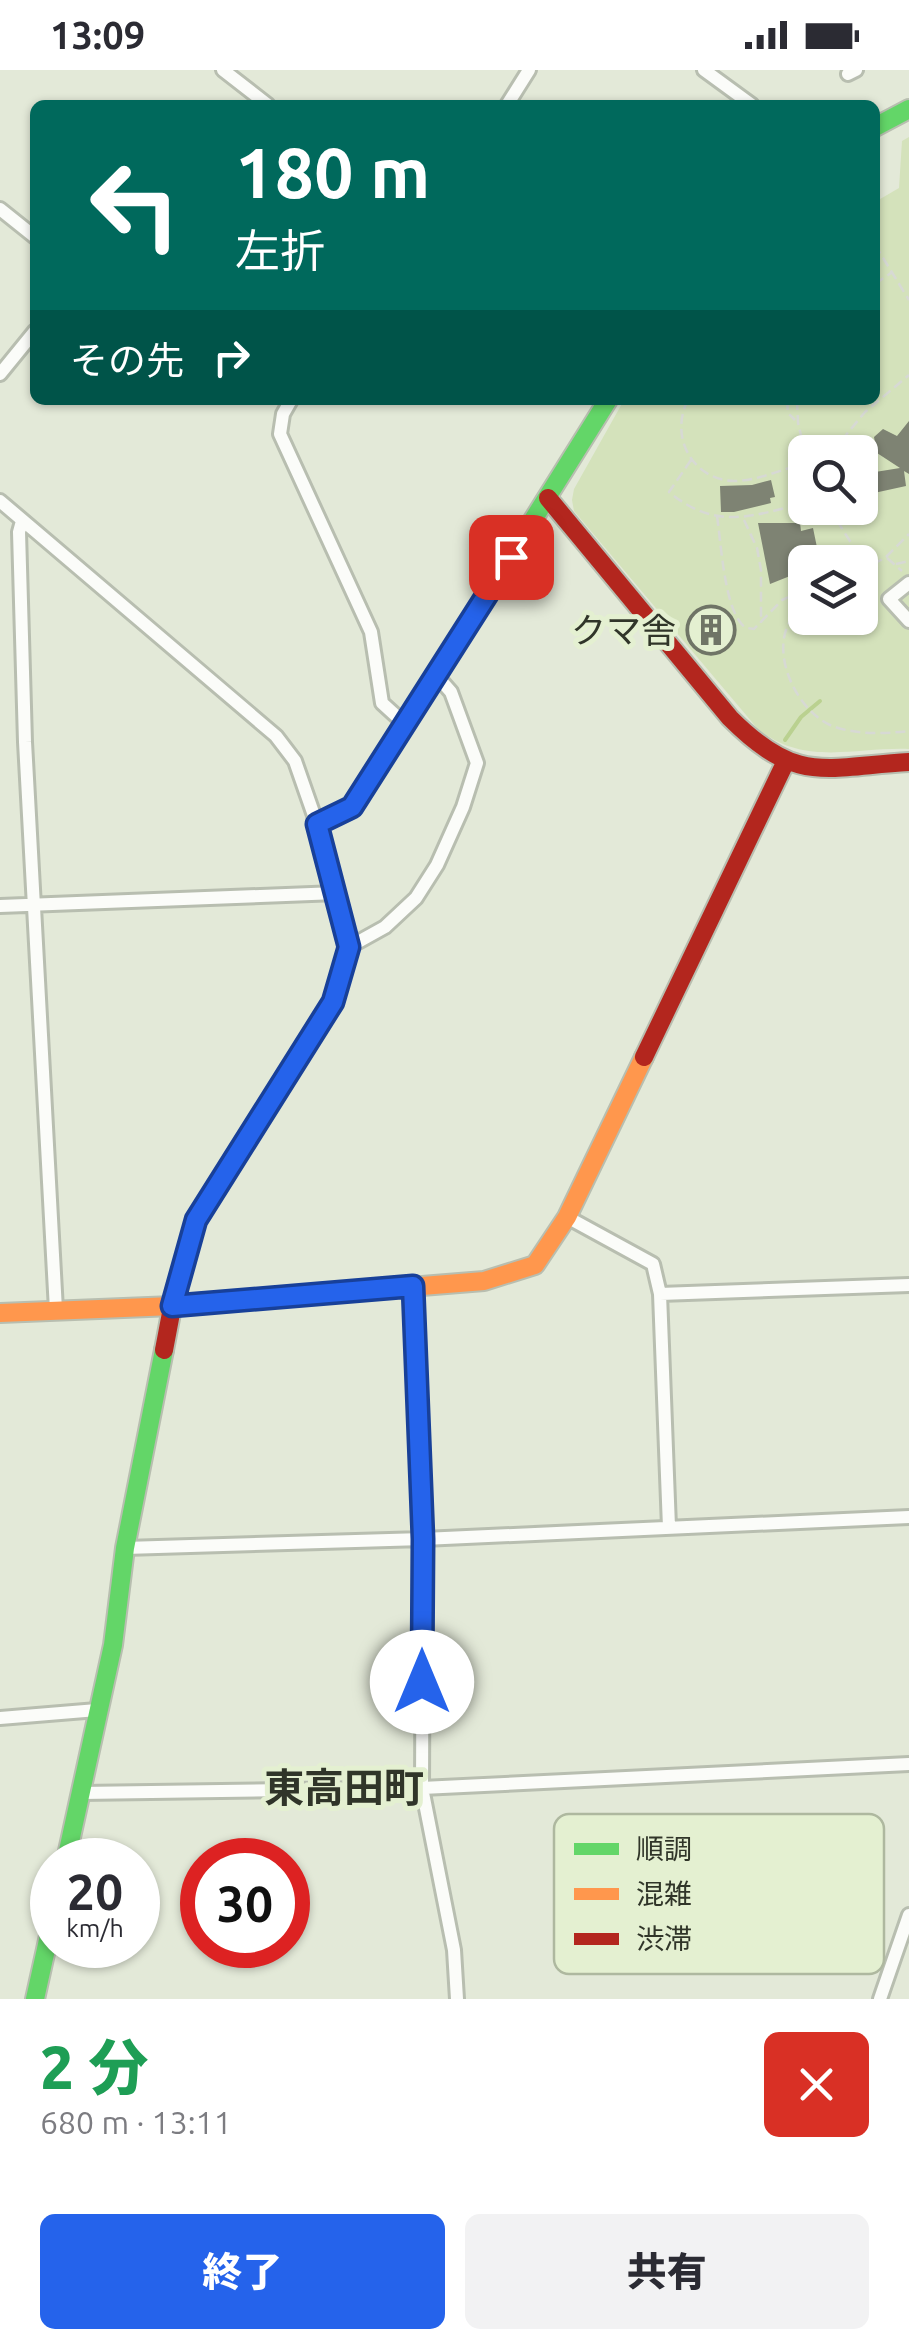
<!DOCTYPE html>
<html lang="ja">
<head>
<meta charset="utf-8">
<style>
	body { margin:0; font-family:Ubuntu,"Noto Sans JP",sans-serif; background:#f2f2f3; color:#2b2b33; height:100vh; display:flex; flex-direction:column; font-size:38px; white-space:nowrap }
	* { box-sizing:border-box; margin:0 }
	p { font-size:32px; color:#7c7c81 }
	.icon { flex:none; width:55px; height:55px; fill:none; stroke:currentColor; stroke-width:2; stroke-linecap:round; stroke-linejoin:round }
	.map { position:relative; height:1929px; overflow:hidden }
	.details { display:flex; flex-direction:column; background:#fff; flex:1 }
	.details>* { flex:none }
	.top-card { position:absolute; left:30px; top:30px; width:850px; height:305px; border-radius:15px; box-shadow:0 2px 8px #0004; background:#00695c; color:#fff; overflow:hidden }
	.buttons { position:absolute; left:788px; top:365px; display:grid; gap:20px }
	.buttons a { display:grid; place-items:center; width:90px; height:90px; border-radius:15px; background:#fff; box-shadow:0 2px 8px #0004; font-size:50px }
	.speed { position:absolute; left:30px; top:1768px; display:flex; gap:20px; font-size:50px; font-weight:700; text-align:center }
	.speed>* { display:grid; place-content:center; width:130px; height:130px; border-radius:50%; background:#fff; box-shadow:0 2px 8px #0004; line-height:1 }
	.speed small { font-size:25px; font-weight:400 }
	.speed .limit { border:15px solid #d22; background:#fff; color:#111 }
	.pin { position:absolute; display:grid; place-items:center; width:85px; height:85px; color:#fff; margin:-42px; border-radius:20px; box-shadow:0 5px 15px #0006 }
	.me { position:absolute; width:110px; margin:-55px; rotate:0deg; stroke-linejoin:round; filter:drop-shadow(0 0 8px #0008) }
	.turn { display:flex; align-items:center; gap:35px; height:210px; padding:0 40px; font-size:45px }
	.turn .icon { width:130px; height:130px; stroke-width:2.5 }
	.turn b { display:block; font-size:70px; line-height:85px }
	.then { display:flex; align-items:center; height:95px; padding:0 40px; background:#0003; gap:20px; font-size:38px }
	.round { display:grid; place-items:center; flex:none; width:105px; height:105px; border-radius:15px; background:#f2f2f3 }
	.summary { display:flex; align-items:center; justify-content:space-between; height:170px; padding:0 40px }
	h1 { font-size:60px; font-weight:800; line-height:75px; color:#1e9e55 }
	.action { display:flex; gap:20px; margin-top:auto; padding:20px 40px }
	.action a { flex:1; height:115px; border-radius:15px; background:#2563eb; color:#fff; font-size:40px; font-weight:800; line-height:115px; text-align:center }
	.action a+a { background:#f2f2f3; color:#2b2b33 }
	.status { display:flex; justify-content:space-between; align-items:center; height:70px; padding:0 50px; background:#fff; direction:ltr }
	.status svg { height:28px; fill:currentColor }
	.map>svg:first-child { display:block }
</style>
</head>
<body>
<div class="status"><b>13:09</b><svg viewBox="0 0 49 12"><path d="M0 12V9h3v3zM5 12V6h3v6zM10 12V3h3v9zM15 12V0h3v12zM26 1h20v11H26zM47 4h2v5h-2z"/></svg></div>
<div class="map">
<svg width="909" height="1929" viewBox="0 0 909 1929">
	<rect width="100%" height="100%" fill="#e3e9d8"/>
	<path fill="#d4e2bb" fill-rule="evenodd" d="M 909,67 L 909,679 C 855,677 803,697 757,658 L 574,441 L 572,430 L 574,419 L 624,330 L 875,330 L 875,132 L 899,118 L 902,71 ZM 805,382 L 860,382 L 860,438 L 805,438 ZM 805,492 L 860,492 L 860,548 L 805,548 Z"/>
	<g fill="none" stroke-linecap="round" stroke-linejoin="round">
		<path stroke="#bad190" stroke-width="4" d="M 785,670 L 801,647 L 820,631"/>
	</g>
	<path fill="#7e8373" d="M 909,351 L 909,404 L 904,401 L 906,416 L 874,423 L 869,403 L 900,398 L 877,383 L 874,367 L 883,359 L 897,366 Z
		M 771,410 L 775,427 L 770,428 L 771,433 L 734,442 L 721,442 L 720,416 L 752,415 Z
		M 758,453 L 800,453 L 801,461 L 813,458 L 820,492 L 805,492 L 805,500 L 770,514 Z
		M 717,546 L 726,565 L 698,578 L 689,561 Z"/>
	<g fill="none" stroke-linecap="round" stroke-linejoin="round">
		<g stroke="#b8beb0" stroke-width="18">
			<path id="street" d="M 223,0 L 268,35
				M 704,0 L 752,35
				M 848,4 L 856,0
				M 507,35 L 529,0
				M 0,139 L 35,167
				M 0,304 L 35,261
				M 291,330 L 283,344 L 280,364 L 371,562 L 382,633 L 405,654
				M 0,431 L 276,666 L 295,691 L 317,754
				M 22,451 L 19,462 L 25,672 L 56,1240
				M 909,513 L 889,529 L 909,551
				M 0,836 L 337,823
				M 349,877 L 385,857 L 416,828 L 437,795 L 463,737 L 477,693 L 451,622 L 436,605
				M 567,1147 L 653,1194 L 660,1224 L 669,1457
				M 413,1216 L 423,1469 L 422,1718 L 454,1880 L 457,1929
				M 660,1224 L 909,1215
				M 125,1478 L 423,1469 L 909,1447
				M 0,1648 L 97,1640
				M 81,1723 L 422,1718 L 909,1694
				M 880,1929 L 909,1845"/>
		</g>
		<g stroke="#b8beb0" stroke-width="22">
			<path id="fast" d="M 875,57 L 909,39
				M 446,589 L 608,330
				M 66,1790 L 113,1575 L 125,1478 L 164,1280
				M 35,1929 L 52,1852"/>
		</g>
		<g stroke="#b8beb0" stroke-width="22">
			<path id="slow" d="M 0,1243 L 173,1236 L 484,1211 L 535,1195 L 567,1147 L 644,987"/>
		</g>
		<g stroke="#b8beb0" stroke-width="22">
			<path id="jam" d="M 548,428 L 730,648 C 797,715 824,697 909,692
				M 644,987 L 785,693
				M 164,1280 L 175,1222 L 196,1150 L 333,932 L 349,877 L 317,754 L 352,737 L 446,589"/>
		</g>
		<path stroke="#d7d9d4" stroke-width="2.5" stroke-dasharray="10 5" stroke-linecap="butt" d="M 875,175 L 909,230
			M 875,214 L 891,203
			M 688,330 C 669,366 692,410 734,411 C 757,411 783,399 805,393
			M 787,330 L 788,343 L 795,350
			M 797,330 L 798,353 L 805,382
			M 832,382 L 865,342 L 909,305
			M 691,390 L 669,422 C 716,461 752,446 805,433
			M 829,438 L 867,498
			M 717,446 C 721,473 724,531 740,552 C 744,558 747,558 754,559 L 782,530 L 805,520
			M 744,450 L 757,478 L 761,500 L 761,553
			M 887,488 L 902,501
			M 896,494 L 909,491
			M 860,502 L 886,487 L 909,464
			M 805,536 C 761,564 791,637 830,655 C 854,665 884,664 909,661"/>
		<use href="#street" stroke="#fbfcf9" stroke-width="12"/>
		<use href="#fast" stroke="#63d668" stroke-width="18"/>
		<use href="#slow" stroke="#ff974d" stroke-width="18"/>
		<use href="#jam" stroke="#b3261e" stroke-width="18"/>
	</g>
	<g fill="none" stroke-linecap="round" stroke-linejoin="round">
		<g stroke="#184099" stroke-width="25">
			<path id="route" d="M 422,1612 L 423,1469 L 413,1216 L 172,1236 L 196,1150 L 333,932 L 349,877 L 317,754 L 352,737 L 511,487"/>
		</g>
		<use href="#route" stroke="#2563eb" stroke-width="18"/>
	</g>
	<defs>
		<g id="building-ring" transform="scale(2.5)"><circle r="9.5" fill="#e4f0d1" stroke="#6f7466" stroke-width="1.5"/><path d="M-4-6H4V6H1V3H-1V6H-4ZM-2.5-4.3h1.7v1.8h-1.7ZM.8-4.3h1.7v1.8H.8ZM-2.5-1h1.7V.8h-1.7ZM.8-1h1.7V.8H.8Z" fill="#6f7466"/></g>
	</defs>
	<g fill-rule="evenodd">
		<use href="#building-ring" x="711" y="560"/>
	</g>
	<g text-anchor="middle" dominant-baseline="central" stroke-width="10" stroke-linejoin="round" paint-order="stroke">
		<g font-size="35" fill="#303529" stroke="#e4f0d1" text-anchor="end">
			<text x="676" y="560">クマ舎</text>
		</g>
		<g font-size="40" font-weight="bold" fill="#303529" stroke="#e4f0d1">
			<text x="344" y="1717">東高田町</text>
		</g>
	</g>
	<rect x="554" y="1744" width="330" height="160" rx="15" fill="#e4f0d1" stroke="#aeb89f" stroke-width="2.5"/>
	<rect x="574" y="1773" width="45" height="12" fill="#63d668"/>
	<rect x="574" y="1818" width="45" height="12" fill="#ff974d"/>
	<rect x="574" y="1863" width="45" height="12" fill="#b3261e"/>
	<g font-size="28" fill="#303529">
		<text x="636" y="1789">順調</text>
		<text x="636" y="1834">混雑</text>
		<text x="636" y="1879">渋滞</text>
	</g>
</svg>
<div class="buttons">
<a><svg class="icon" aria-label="search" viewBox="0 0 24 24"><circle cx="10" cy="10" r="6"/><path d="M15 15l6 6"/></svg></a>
<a><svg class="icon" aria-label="layers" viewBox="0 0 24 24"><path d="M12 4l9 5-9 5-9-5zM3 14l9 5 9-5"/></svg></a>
</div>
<div class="speed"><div>20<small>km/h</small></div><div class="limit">30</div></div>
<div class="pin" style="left:511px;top:487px;background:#d93025"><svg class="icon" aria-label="arrive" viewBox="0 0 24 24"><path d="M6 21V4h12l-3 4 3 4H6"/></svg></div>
<svg class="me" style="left:422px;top:1612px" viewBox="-20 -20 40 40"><circle r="19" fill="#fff"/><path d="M0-13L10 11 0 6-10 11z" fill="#2563eb"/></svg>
<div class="top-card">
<div class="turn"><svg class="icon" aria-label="left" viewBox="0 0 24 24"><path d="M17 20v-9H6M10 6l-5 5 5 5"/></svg><div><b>180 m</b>左折</div></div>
<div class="then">その先<svg class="icon" aria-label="right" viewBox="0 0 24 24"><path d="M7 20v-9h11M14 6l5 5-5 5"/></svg></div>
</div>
</div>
<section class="details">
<div class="summary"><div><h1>2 分</h1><p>680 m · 13:11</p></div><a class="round" style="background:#d93025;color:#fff"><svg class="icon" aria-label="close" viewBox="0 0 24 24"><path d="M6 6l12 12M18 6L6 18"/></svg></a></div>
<div class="action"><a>終了</a><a>共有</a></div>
</section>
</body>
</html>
